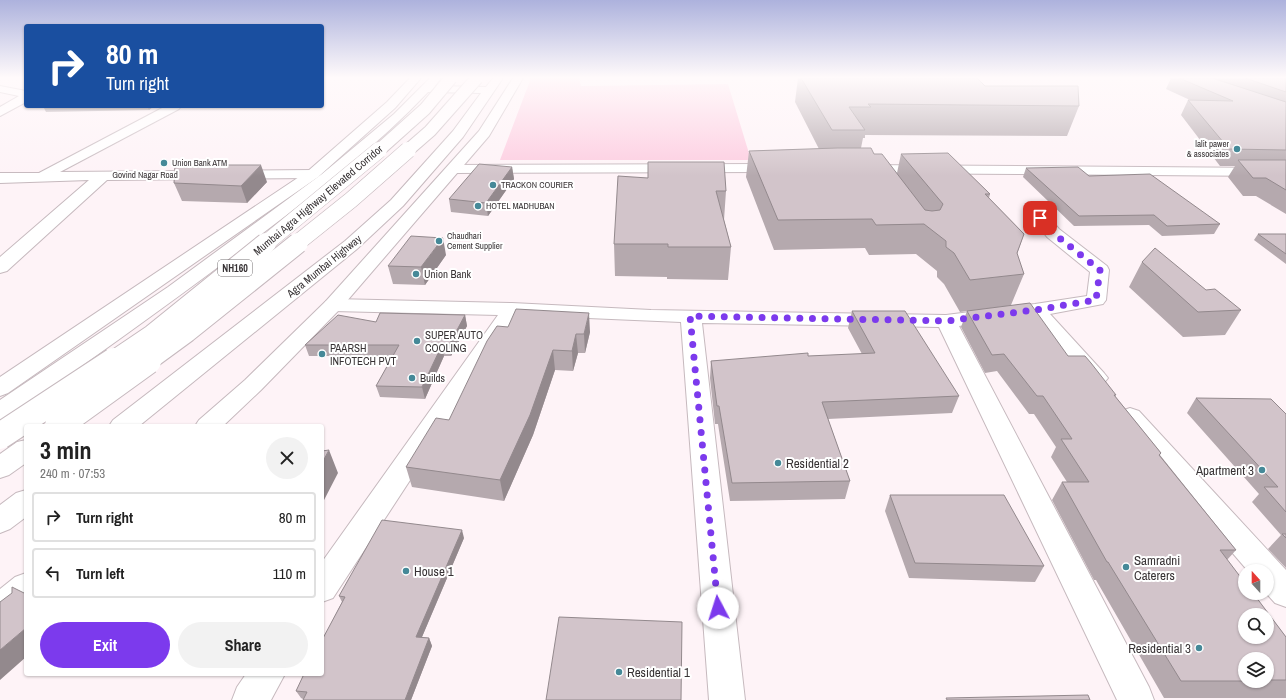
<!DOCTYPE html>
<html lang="en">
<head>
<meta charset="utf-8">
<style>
	body { margin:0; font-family:"Archivo Narrow",sans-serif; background:#f2f2f2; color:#222; height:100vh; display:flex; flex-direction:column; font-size:15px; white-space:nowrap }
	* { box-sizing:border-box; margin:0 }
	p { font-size:13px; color:#767676 }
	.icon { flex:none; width:22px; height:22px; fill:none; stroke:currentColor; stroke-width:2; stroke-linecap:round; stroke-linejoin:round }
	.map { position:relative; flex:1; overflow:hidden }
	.details { position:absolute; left:24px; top:424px; width:300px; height:252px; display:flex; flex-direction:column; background:#fff; border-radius:4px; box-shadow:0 1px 3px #0004 }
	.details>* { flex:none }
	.hud { position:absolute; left:24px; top:24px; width:300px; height:84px; border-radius:4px; box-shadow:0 1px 3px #0004; background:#1a4fa0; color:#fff; overflow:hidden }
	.needle { width:26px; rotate:339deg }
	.controls { position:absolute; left:1238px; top:564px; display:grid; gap:8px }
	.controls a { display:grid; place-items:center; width:36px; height:36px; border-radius:50%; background:#fff; box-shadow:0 1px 3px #0004; font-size:20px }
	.pin { position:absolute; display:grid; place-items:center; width:34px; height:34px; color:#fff; margin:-17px; border-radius:8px; box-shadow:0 2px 6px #0006 }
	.me { position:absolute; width:44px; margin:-22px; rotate:355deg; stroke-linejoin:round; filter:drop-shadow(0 0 3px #0008) }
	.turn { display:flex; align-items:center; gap:14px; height:84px; padding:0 16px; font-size:18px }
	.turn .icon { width:52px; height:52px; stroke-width:2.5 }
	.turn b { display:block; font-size:28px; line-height:34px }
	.round { display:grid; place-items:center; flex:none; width:42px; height:42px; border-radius:21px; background:#f2f2f2 }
	.head { display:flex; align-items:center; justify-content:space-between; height:68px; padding:0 16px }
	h1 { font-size:24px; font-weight:700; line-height:30px }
	.button { display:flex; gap:8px; margin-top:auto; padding:8px 16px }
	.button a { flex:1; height:46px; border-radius:24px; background:#7c3aed; color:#fff; font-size:16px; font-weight:700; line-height:46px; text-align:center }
	.button a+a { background:#f2f2f2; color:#222 }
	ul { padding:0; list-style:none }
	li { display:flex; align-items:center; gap:12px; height:50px; margin:0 8px 6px; padding:0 8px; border:2px solid #e0e0e0; border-radius:4px }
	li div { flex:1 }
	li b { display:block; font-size:15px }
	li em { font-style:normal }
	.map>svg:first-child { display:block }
</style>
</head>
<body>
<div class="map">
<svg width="1286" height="700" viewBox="0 0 1286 700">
	<rect width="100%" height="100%" fill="#fef3f7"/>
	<path fill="#fdcce0" d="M 531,78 L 579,78 L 581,86 L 728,84 L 751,160 L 500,160 Z"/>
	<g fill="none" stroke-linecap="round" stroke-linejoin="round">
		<g stroke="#c6b9be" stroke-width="2">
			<path id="street" d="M 0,86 L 26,91 L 26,102 L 0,116 L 0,107 L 19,96 L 0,92 Z
				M 166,106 L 181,106 L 179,109 L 60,172 L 313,170 L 318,171 L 320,174 L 318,177 L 313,178 L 107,180 L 7,271 L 0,273 L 0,257 L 89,180 L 0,183 L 0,173 L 39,173 Z
				M 777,164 L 782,165 L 784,168 L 782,171 L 777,172 L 454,173 L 449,172 L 447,169 L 449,166 L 454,165 Z
				M 863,165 L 1286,168 L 1286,176 L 863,173 L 858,172 L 856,169 L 858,166 Z
				M 1040,213 L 1046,214 L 1059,229 L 1107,266 L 1109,270 L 1106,300 L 1103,304 L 1050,314 L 1104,373 L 1108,378 L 1104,383 L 1096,385 L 1088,383 L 1030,317 L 959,326 L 1149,687 L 1154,700 L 1117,700 L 939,327 L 702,323 L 745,700 L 709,700 L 681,322 L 518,315 L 333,598 L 322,602 L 322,562 L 498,315 L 333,311 L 326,309 L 323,305 L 326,301 L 333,299 L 512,303 L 651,310 L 946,315 L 1035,304 L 1087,296 L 1090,272 L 1047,237 L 1032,218 L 1034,214 Z
				M 1130,408 L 1139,411 L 1286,570 L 1286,607 L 1275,603 L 1266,593 L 1267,571 L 1248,571 L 1121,423 L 1118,417 L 1121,411 Z
				M 246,674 L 285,674 L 271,700 L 232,700 L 237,687 Z"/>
		</g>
		<g stroke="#c6b9be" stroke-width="2">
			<path id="secondary" d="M 410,78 L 421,78 L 395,108 L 318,177 L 8,393 L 0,396 L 0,377 L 308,171 L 387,102 Z
				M 513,78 L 523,78 L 489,136 L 340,309 L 261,390 L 223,426 L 195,426 L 199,420 L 245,380 L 326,301 L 479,131 Z
				M 26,573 L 26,607 L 11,619 L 0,624 L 0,589 L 15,577 Z"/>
		</g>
		<g stroke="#c6b9be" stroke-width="2">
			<path id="primary" d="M 430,78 L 441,78 L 435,86 L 486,87 L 493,78 L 503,78 L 463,137 L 403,206 L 357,249 L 139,426 L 109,426 L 113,420 L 345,241 L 391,200 L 453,131 L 481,93 L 428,92 C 378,145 321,189 263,233 C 180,297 94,357 9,418 L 0,420 L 0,400 L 168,287 L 322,174 L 394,114 Z
				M 26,490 L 26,517 L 10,529 L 0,533 L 0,505 L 16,493 Z"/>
		</g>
		<g stroke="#c6b9be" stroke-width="2">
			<path id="highway" d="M 26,440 L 26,463 L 9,475 L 0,478 L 0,454 L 17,442 Z"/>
		</g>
		<use href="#street" fill="#fff" fill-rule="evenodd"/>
		<use href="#secondary" fill="#fff" fill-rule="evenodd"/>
		<use href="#primary" fill="#fff" fill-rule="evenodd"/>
		<use href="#highway" fill="#fff" fill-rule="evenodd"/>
		<g stroke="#c6b9be" stroke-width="14" stroke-linecap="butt">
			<path id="highway-bridge-far3" d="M 378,151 L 425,109 L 451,78
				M 407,151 L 430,131 L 477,78"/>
		</g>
		<g stroke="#c6b9be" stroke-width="17" stroke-linecap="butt">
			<path id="highway-bridge-far2" d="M 265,244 L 379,150
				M 296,244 L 351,200 L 408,150"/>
		</g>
		<g stroke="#c6b9be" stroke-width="22" stroke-linecap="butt">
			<path id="highway-bridge-far1" d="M 112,362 L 152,335 L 266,243
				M 146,362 L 187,332 L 298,243"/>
		</g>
		<g stroke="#c6b9be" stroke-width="28" stroke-linecap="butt">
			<path id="highway-bridge" d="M 58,426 L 148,361
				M 0,436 L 114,361"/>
		</g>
		<use href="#highway-bridge-far3" stroke="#fff" stroke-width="12"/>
		<use href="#highway-bridge-far2" stroke="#fff" stroke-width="16"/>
		<use href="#highway-bridge-far1" stroke="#fff" stroke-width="20"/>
		<use href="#highway-bridge" stroke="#fff" stroke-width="26"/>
	</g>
	<path fill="#b5a9ae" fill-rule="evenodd" d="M 798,78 L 977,78 L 985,86 L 1079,106 L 1067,136 L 865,135 L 865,138 L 863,138 L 861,148 L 874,154 L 897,173 L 901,154 L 990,194 L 989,198 L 1024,234 L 1017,254 L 1024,274 L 1011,305 L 1068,356 L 1116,395 L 1115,396 L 1161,453 L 1160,455 L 1236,550 L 1227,560 L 1286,637 L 1286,698 L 1164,698 L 1096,580 L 1094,580 L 1052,500 L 1062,482 L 1067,482 L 1051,457 L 1056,447 L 1034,414 L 1029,414 L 997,371 L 985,373 L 961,327 L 967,311 L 960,312 L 944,284 L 937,277 L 937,271 L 916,254 L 869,255 L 865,248 L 774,250 L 746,177 L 749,151 L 819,149 L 795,102 ZM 1245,659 L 1267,659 L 1267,681 L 1245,681 Z
		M 1171,78 L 1286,78 L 1286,214 L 1256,196 L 1243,196 L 1228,177 L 1235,166 L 1220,166 L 1181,115 L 1188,100 L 1190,100 L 1166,89 Z
		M 43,106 L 154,106 L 149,110 L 46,112 Z
		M 648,162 L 726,191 L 724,220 L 731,247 L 728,280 L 667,279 L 667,277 L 615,276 L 614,244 L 648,178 Z
		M 512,167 L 514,179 L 488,216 L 451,212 L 449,199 Z
		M 1026,168 L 1089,176 L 1220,224 L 1214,234 L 1162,236 L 1149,225 L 1074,226 L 1023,177 Z
		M 267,182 L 247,203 L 182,201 L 174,183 Z
		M 1258,234 L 1286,234 L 1286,264 L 1254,240 Z
		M 446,255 L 425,285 L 393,284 L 388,266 Z
		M 1142,262 L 1206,290 L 1241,310 L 1225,335 L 1183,337 L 1129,287 Z
		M 852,311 L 959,396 L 952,413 L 828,419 L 850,481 L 845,499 L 730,501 L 718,424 L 715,424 L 710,378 L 711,361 L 862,354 L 848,328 Z
		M 465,315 L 467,326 L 451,356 L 444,356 L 425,399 L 380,397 L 376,386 L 393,356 L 309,356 L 305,345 L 376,322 Z
		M 508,327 L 590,332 L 585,353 L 578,353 L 573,371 L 555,370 L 533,435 L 504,501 L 412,487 L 406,467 L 449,420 Z
		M 1196,398 L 1286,414 L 1286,568 L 1268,549 L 1281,535 L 1252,502 L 1259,494 L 1187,413 Z
		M 890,495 L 1044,566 L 1035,582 L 909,578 L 885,511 Z
		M 464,538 L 422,637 L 429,638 L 432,646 L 411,700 L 303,700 L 303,699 L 301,698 L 296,691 L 342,602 L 339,596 Z"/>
	<path fill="#93898d" d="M 147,106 L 154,106 L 149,110 Z
		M 261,165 L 267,182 L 247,203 L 241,186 Z
		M 512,167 L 514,179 L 488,216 L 486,203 Z
		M 443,238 L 446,255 L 425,285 L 421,267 Z
		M 589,313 L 590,332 L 585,353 L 584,334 Z
		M 465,315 L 467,326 L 451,356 L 449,345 Z
		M 576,334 L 578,353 L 573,371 L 572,351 Z
		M 442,345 L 444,356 L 425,399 L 422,387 Z
		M 553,350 L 555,370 L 533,435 L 504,501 L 500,480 Z
		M 329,450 L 338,473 L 322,504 L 322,463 Z
		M 462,530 L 464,538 L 419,644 L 416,637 Z
		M 26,628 L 26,657 L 0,680 L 0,650 Z
		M 429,638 L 432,646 L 411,700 L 405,700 Z"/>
	<path fill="#d2c4ca" stroke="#93898d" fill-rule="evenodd" d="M 801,78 L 977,78 L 985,86 L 1078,86 L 1079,106 L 868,104 L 871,107 L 849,107 L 865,130 L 832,130 Z
		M 1179,78 L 1212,78 L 1286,102 L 1286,150 L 1229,149 L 1188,100 L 1233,101 Z
		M 1245,78 L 1286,78 L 1286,92 Z
		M 837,148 L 871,148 L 874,154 L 882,154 L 925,210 L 932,211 L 940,210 L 943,204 L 901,154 L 948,153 L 990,194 L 985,194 L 1024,234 L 1017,253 L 1024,274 L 970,280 L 954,253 L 946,247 L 946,241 L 924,224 L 876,225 L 872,219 L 778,220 L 749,151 Z
		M 1238,160 L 1286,160 L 1286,190 L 1266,178 L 1253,178 Z
		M 648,162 L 724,162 L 726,191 L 716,191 L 731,247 L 668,247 L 668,244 L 614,244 L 618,176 L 648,178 Z
		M 479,164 L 512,167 L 486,203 L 449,199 Z
		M 175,165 L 261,165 L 241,186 L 174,183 Z
		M 1078,167 L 1089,176 L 1150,174 L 1220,224 L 1167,226 L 1154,215 L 1079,216 L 1026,168 Z
		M 1258,234 L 1286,234 L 1286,254 Z
		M 411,236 L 443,238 L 421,267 L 388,266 Z
		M 1155,248 L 1206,290 L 1215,289 L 1241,310 L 1198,312 L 1142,262 Z
		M 1030,303 L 1068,356 L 1085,356 L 1091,363 L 1116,395 L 1114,395 L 1161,453 L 1159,455 L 1236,550 L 1220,550 L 1245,583 L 1245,593 L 1253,593 L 1286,637 L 1286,680 L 1267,680 L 1267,659 L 1245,659 L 1245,681 L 1181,681 L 1108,562 L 1107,562 L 1062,482 L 1089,482 L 1061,439 L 1072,439 L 1043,396 L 1037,396 L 1004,354 L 992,355 L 967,311 ZM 1245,615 L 1267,615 L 1267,637 L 1245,637 Z
		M 516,309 L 589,313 L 584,334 L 576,334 L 572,351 L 553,350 L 530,415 L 500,480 L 406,467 L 436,418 L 449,420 L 487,341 L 497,326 L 508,327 Z
		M 852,311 L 905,311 L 959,396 L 822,402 L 850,481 L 732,483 L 719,406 L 717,406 L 711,361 L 808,353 L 808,356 L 875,353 Z
		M 380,313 L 465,315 L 449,345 L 442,345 L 422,387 L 376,386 L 399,345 L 305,345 L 338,315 L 376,322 Z
		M 1196,398 L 1271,399 L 1286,414 L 1286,512 L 1264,487 L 1278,487 Z
		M 329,450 L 322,463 L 322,451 Z
		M 890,495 L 1004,495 L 1044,566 L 915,563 Z
		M 382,520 L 462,530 L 416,637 L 429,638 L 405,700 L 303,700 L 307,692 L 296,691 L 304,674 L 322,674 L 322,640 L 345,597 L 339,596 Z
		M 1282,534 L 1286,534 L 1286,538 Z
		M 12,587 L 26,594 L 26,628 L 0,650 L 0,602 L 12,593 Z
		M 559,617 L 682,622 L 681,700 L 546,700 Z
		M 1088,695 L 1090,700 L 947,700 L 946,698 Z"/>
	<linearGradient id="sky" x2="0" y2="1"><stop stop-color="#adb2dd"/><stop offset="0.44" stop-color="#fffafb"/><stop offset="1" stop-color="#fffafb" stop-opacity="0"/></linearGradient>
	<rect width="1286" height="176" fill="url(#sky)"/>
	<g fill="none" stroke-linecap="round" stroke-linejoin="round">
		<path stroke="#7c3aed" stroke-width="7" stroke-dasharray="0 12.6" d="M 718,608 L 690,316 L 946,321 L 1035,310 L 1096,300 L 1100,270 L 1053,233 L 1040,218"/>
	</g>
	<g fill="#458998" stroke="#fff" stroke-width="1.5">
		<circle cx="1237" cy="149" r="4"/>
		<circle cx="164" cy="163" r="4"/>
		<circle cx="493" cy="185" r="4"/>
		<circle cx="478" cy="206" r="4"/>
		<circle cx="439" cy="241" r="4"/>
		<circle cx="416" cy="274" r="4"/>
		<circle cx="417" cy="341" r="4"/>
		<circle cx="322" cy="354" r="4"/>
		<circle cx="412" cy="378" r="4"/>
		<circle cx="778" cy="463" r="4"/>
		<circle cx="1262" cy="470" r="4"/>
		<circle cx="1126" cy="567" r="4"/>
		<circle cx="406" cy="571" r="4"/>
		<circle cx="1199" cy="648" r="4"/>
		<circle cx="619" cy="672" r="4"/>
	</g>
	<g text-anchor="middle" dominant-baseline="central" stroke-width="4" stroke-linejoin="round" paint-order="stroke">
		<g font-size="9" fill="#383335" stroke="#fff" text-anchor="start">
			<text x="1229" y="144" text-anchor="end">lalit pawer<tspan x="1229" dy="10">&amp; associates</tspan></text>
			<text x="172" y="163">Union Bank ATM</text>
			<text x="501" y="185">TRACKON COURIER</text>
			<text x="486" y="206">HOTEL MADHUBAN</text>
			<text x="447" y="236">Chaudhari<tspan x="447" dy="10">Cement Supplier</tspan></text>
		</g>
		<g font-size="9" fill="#383335" stroke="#fff">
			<text x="145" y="175">Govind Nagar Road</text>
		</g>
		<rect fill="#fff" stroke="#747072" stroke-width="1" x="218" y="260" width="34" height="16" rx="3"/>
		<g font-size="10" font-weight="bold" fill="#383335">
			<text x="235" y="268">NH160</text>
		</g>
		<g font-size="11" fill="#383335" stroke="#fff">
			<text transform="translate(318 200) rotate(-40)">Mumbai Agra Highway Elevated Corridor</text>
			<text transform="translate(324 266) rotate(-39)">Agra Mumbai Highway</text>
		</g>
		<g font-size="11" fill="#383335" stroke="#fff" text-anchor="start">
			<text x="424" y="274">Union Bank</text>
			<text x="425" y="335">SUPER AUTO<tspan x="425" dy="13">COOLING</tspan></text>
			<text x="330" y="348">PAARSH<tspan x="330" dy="13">INFOTECH PVT</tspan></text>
			<text x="420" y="378">Builds</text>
		</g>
		<g font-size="13" fill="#383335" stroke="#fff" text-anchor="start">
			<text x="786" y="463">Residential 2</text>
			<text x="1254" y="470" text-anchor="end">Apartment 3</text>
			<text x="1134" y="560">Samradni<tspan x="1134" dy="15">Caterers</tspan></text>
			<text x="414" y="571">House 1</text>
			<text x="1191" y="648" text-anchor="end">Residential 3</text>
			<text x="627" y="672">Residential 1</text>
		</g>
	</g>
</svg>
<div class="controls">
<a><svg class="needle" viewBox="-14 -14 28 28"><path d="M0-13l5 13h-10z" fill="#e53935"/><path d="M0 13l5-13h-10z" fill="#767676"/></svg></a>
<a><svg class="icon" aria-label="search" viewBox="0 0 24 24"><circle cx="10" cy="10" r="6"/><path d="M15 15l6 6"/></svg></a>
<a><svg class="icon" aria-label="layers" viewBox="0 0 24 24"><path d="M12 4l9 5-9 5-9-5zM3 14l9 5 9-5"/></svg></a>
</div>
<div class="pin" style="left:1040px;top:218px;background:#d93025"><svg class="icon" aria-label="arrive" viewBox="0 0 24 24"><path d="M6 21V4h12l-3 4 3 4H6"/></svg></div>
<svg class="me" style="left:718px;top:608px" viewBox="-20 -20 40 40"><circle r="19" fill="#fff"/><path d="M0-13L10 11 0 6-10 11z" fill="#7c3aed"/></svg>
<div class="hud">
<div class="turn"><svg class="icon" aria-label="right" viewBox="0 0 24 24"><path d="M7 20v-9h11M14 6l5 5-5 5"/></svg><div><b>80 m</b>Turn right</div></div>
</div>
<section class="details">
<div class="head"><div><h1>3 min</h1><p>240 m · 07:53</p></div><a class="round"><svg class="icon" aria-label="close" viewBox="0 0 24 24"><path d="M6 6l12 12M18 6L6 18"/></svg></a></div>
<ul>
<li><svg class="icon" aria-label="right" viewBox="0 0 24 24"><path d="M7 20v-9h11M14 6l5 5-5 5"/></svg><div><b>Turn right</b></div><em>80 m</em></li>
<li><svg class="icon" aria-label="left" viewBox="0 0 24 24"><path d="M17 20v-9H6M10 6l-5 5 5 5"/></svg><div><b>Turn left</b></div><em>110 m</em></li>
</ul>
<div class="button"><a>Exit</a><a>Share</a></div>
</section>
</div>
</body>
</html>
